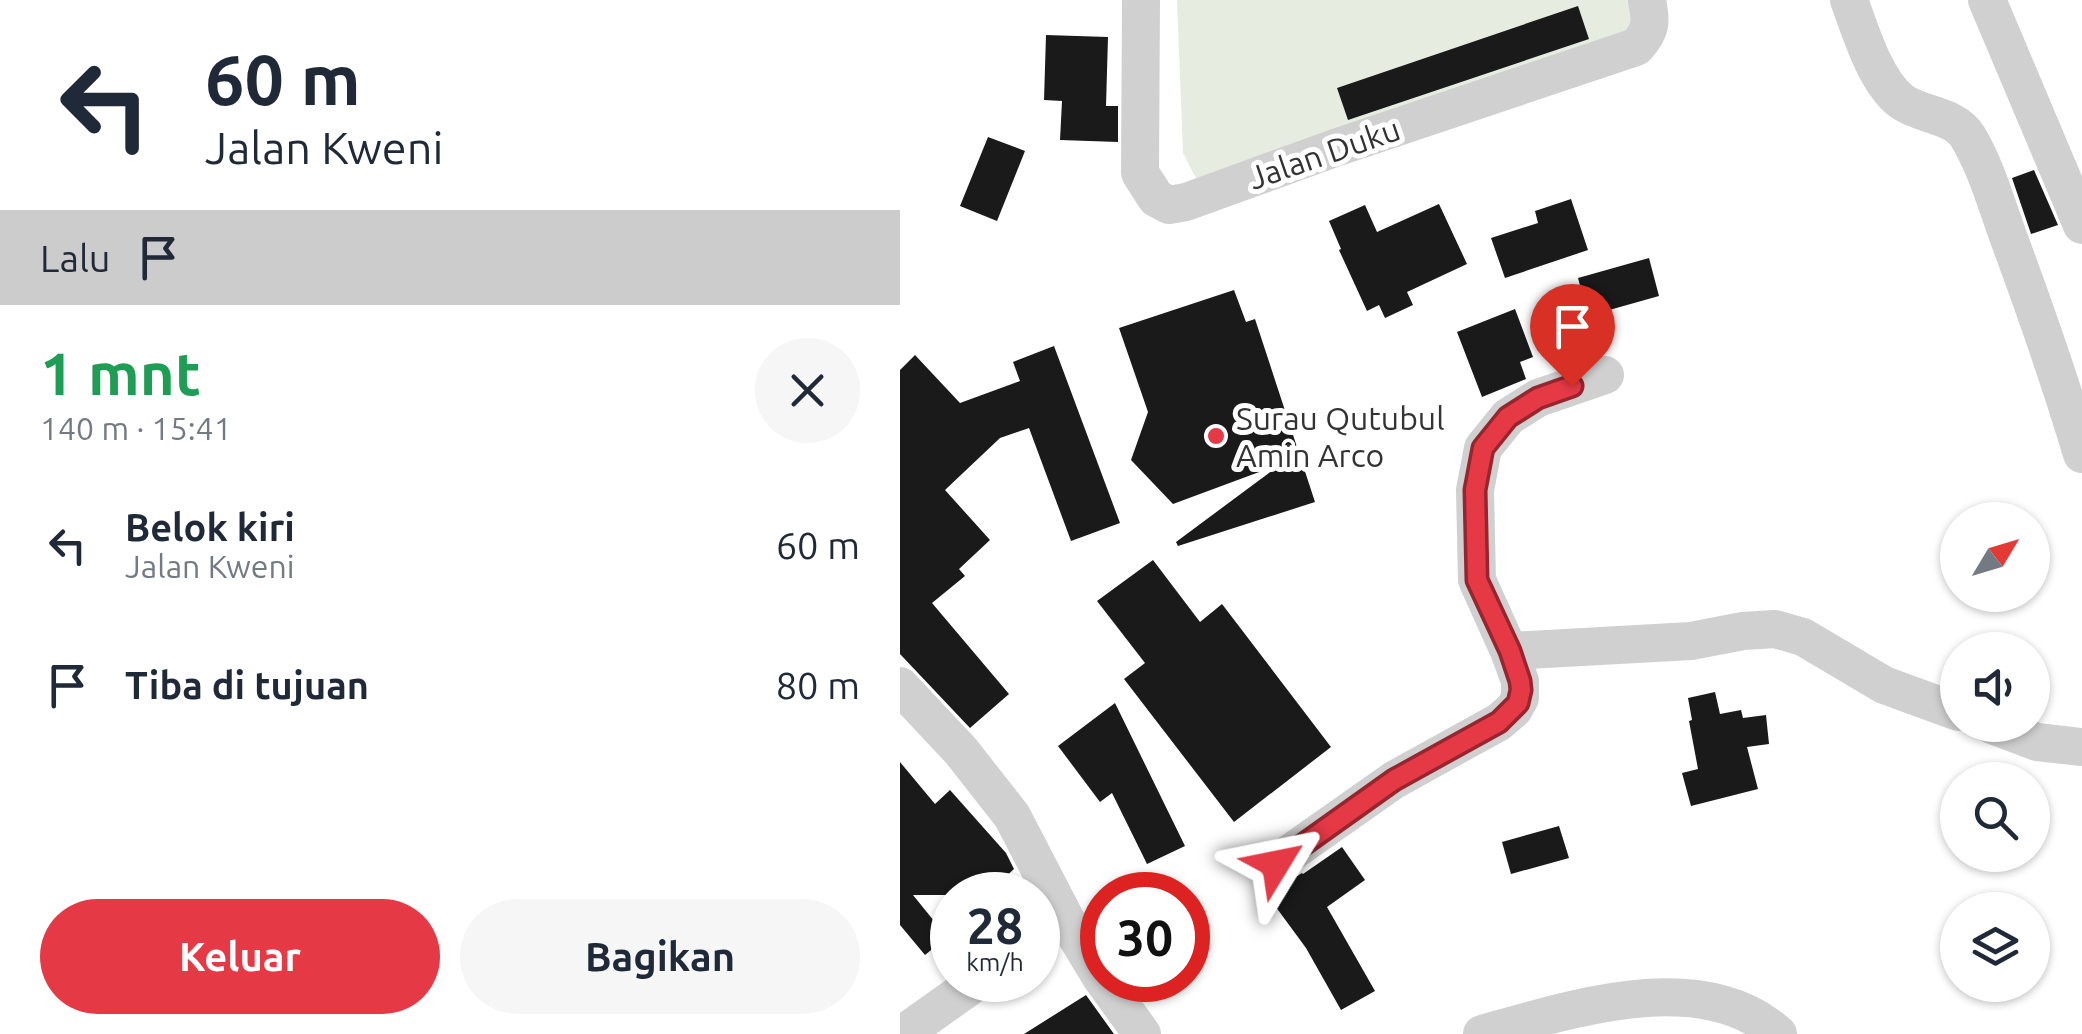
<!DOCTYPE html>
<html lang="id">
<head>
<meta charset="utf-8">
<style>
	body { margin:0; font-family:Ubuntu,sans-serif; background:#f6f6f7; color:#1f2937; height:100vh; display:flex; flex-direction:column; font-size:38px; white-space:nowrap }
	* { box-sizing:border-box; margin:0 }
	p { font-size:32px; color:#747a83 }
	.icon { flex:none; width:55px; height:55px; fill:none; stroke:currentColor; stroke-width:2; stroke-linecap:round; stroke-linejoin:round }
	.map { position:relative; flex:1; overflow:hidden }
	.drawer { display:flex; flex-direction:column; background:#fff; width:900px }
	.drawer>* { flex:none }
	.top-card { background:#fff; color:#1f2937; overflow:hidden }
	.needle { width:65px; rotate:52deg }
	.fabs { position:absolute; left:1040px; top:502px; display:grid; gap:20px }
	.fabs a { display:grid; place-items:center; width:110px; height:110px; border-radius:50%; background:#fff; box-shadow:0 2px 8px #0004; font-size:50px }
	.speed { position:absolute; left:30px; top:872px; display:flex; gap:20px; font-size:50px; font-weight:700; text-align:center }
	.speed>* { display:grid; place-content:center; width:130px; height:130px; border-radius:50%; background:#fff; box-shadow:0 2px 8px #0004; line-height:1 }
	.speed small { font-size:25px; font-weight:400 }
	.speed .limit { border:15px solid #d22; background:#fff; color:#111 }
	.pin { position:absolute; display:grid; place-items:center; width:85px; height:85px; color:#fff; margin:-102px -42px; border-radius:50% 50% 50% 0; rotate:-45deg; box-shadow:0 0 10px #0007 }
	.pin .icon { rotate:45deg }
	.me { position:absolute; width:110px; margin:-55px; rotate:55deg; stroke-linejoin:round; filter:drop-shadow(0 0 8px #0008) }
	.turn { display:flex; align-items:center; gap:35px; height:210px; padding:0 40px; font-size:45px }
	.turn .icon { width:130px; height:130px; stroke-width:2.5 }
	.turn b { display:block; font-size:70px; line-height:85px }
	.then { display:flex; align-items:center; height:95px; padding:0 40px; background:#0003; gap:20px; font-size:38px }
	.round { display:grid; place-items:center; flex:none; width:105px; height:105px; border-radius:52px; background:#f6f6f7 }
	.headline { display:flex; align-items:center; justify-content:space-between; height:170px; padding:0 40px }
	h1 { font-size:60px; font-weight:700; line-height:75px; color:#1e9e55 }
	.button { display:flex; gap:20px; margin-top:auto; padding:20px 40px }
	.button a { flex:1; height:115px; border-radius:60px; background:#e63946; color:#fff; font-size:40px; font-weight:700; line-height:115px; text-align:center }
	.button a+a { background:#f6f6f7; color:#1f2937 }
	ul { padding:0; list-style:none }
	li { display:flex; align-items:center; gap:30px; height:140px; padding:0 40px }
	li div { flex:1 }
	li b { display:block; font-size:38px }
	li em { font-style:normal }
	main { display:flex; flex:1; min-height:0 }
	.map>svg:first-child { display:block }
</style>
</head>
<body>
<main>
<section class="drawer">
<div class="top-card">
<div class="turn"><svg class="icon" aria-label="left" viewBox="0 0 24 24"><path d="M17 20v-9H6M10 6l-5 5 5 5"/></svg><div><b>60 m</b>Jalan Kweni</div></div>
<div class="then">Lalu<svg class="icon" aria-label="arrive" viewBox="0 0 24 24"><path d="M6 21V4h12l-3 4 3 4H6"/></svg></div>
</div>
<div class="headline"><div><h1>1 mnt</h1><p>140 m · 15:41</p></div><a class="round"><svg class="icon" aria-label="close" viewBox="0 0 24 24"><path d="M6 6l12 12M18 6L6 18"/></svg></a></div>
<ul>
<li><svg class="icon" aria-label="left" viewBox="0 0 24 24"><path d="M17 20v-9H6M10 6l-5 5 5 5"/></svg><div><b>Belok kiri</b><p>Jalan Kweni</p></div><em>60 m</em></li>
<li><svg class="icon" aria-label="arrive" viewBox="0 0 24 24"><path d="M6 21V4h12l-3 4 3 4H6"/></svg><div><b>Tiba di tujuan</b></div><em>80 m</em></li>
</ul>
<div class="button"><a>Keluar</a><a>Bagikan</a></div>
</section>
<div class="map">
<svg width="1182" height="1034" viewBox="0 0 1182 1034">
	<rect width="100%" height="100%" fill="#fff"/>
	<path fill="#e6ecdf" d="M 277,0 L 733,0 L 743,27 L 299,184 L 283,153 Z"/>
	<path fill="#1a1a1a" d="M 678,6 L 689,39 L 448,120 L 437,88 Z
		M 146,35 L 208,37 L 206,106 L 218,106 L 218,142 L 160,140 L 162,101 L 144,100 Z
		M 88,137 L 125,151 L 97,221 L 60,206 Z
		M 1134,170 L 1158,225 L 1131,234 L 1112,178 Z
		M 671,199 L 688,250 L 605,278 L 591,238 L 638,223 L 635,211 Z
		M 539,204 L 567,264 L 507,292 L 513,305 L 485,318 L 479,305 L 467,311 L 439,250 L 441,249 L 429,221 L 465,205 L 477,232 Z
		M 749,258 L 759,296 L 688,316 L 678,278 Z
		M 334,290 L 346,322 L 355,319 L 415,502 L 278,546 L 276,542 L 381,464 L 273,504 L 231,460 L 248,412 L 219,328 Z
		M 615,309 L 633,357 L 620,362 L 626,379 L 582,397 L 557,332 Z
		M 154,346 L 220,523 L 171,541 L 129,428 L 100,438 L 45,490 L 90,540 L 59,569 L 65,576 L 32,603 L 109,694 L 70,728 L 0,654 L 0,370 L 15,355 L 60,403 L 120,381 L 113,362 Z
		M 253,560 L 300,622 L 322,604 L 431,747 L 334,822 L 224,679 L 245,663 L 197,601 Z
		M 815,692 L 820,714 L 841,710 L 843,718 L 866,715 L 869,744 L 847,747 L 858,789 L 791,806 L 782,773 L 798,769 L 789,721 L 792,720 L 788,698 Z
		M 215,703 L 285,846 L 247,864 L 212,793 L 200,802 L 158,746 Z
		M 0,762 L 35,804 L 50,790 L 106,853 L 114,869 L 86,895 L 13,895 L 47,937 L 25,955 L 0,925 Z
		M 659,826 L 669,858 L 611,874 L 602,842 Z
		M 442,847 L 465,880 L 427,907 L 475,991 L 441,1010 L 406,948 L 367,895 L 402,873 L 403,874 Z
		M 186,995 L 214,1034 L 124,1034 Z"/>
	<g fill="none" stroke-linecap="round" stroke-linejoin="round">
		<path stroke="#d0d0d0" stroke-width="38" d="M 241,0 L 240,173 L 256,198 L 269,205 L 286,202 L 435,148 L 736,47 C 752,30 751,22 747,0
			M 949,0 C 960,30 975,81 1001,101 C 1021,116 1054,114 1068,137 C 1086,167 1096,203 1108,236 C 1135,309 1160,380 1182,454
			M 1087,0 L 1182,225
			M 609,651 L 791,641 L 843,631 L 875,629 L 903,637 L 984,685 L 1058,712
			M 0,686 L 61,751 L 112,816 L 165,918 L 202,979
			M 1092,725 L 1137,742 L 1182,747
			M 376,863 L 494,780 L 599,722 L 614,709 L 620,698 L 620,681 L 609,651 L 577,580 L 575,490 L 583,448 L 608,417 L 638,398 L 705,375
			M 203,980 L 242,1034
			M 3,1034 L 79,980
			M 582,1034 C 669,1010 801,965 878,1034"/>
	</g>
	<g fill="none" stroke-linecap="round" stroke-linejoin="round">
		<g stroke="#96252e" stroke-width="25">
			<path id="route" d="M 376,864 L 494,780 L 599,722 L 618,703 L 621,690 L 620,681 L 610,651 L 577,580 L 575,490 L 583,448 L 608,417 L 638,398 L 672,386"/>
		</g>
		<use href="#route" stroke="#e63946" stroke-width="18"/>
	</g>
	<circle fill="#e63946" stroke="#fff" stroke-width="4" cx="316" cy="436" r="10"/>
	<g text-anchor="middle" dominant-baseline="central" stroke-width="10" stroke-linejoin="round" paint-order="stroke">
		<g font-size="32" fill="#333" stroke="#fff">
			<text transform="translate(424 153) rotate(-19)">Jalan Duku</text>
		</g>
		<g font-size="32" fill="#333" stroke="#fff" text-anchor="start">
			<text x="336" y="418">Surau Qutubul<tspan x="336" dy="37">Amin Arco</tspan></text>
		</g>
	</g>
</svg>
<div class="fabs">
<a><svg class="needle" viewBox="-14 -14 28 28"><path d="M0-13l5 13h-10z" fill="#e53935"/><path d="M0 13l5-13h-10z" fill="#747a83"/></svg></a>
<a><svg class="icon" aria-label="sound" viewBox="0 0 24 24"><path d="M4 9h4l5-4v14l-5-4H4zM17 9q2 3 0 6"/></svg></a>
<a><svg class="icon" aria-label="search" viewBox="0 0 24 24"><circle cx="10" cy="10" r="6"/><path d="M15 15l6 6"/></svg></a>
<a><svg class="icon" aria-label="layers" viewBox="0 0 24 24"><path d="M12 4l9 5-9 5-9-5zM3 14l9 5 9-5"/></svg></a>
</div>
<div class="speed"><div>28<small>km/h</small></div><div class="limit">30</div></div>
<div class="pin" style="left:672px;top:386px;background:#d93025"><svg class="icon" aria-label="arrive" viewBox="0 0 24 24"><path d="M6 21V4h12l-3 4 3 4H6"/></svg></div>
<svg class="me" style="left:376px;top:864px" viewBox="-20 -20 40 40"><path d="M0-17L14 15 0 8-14 15z" fill="#e63946" stroke="#fff" stroke-width="4"/></svg>
</div>
</main>
</body>
</html>
